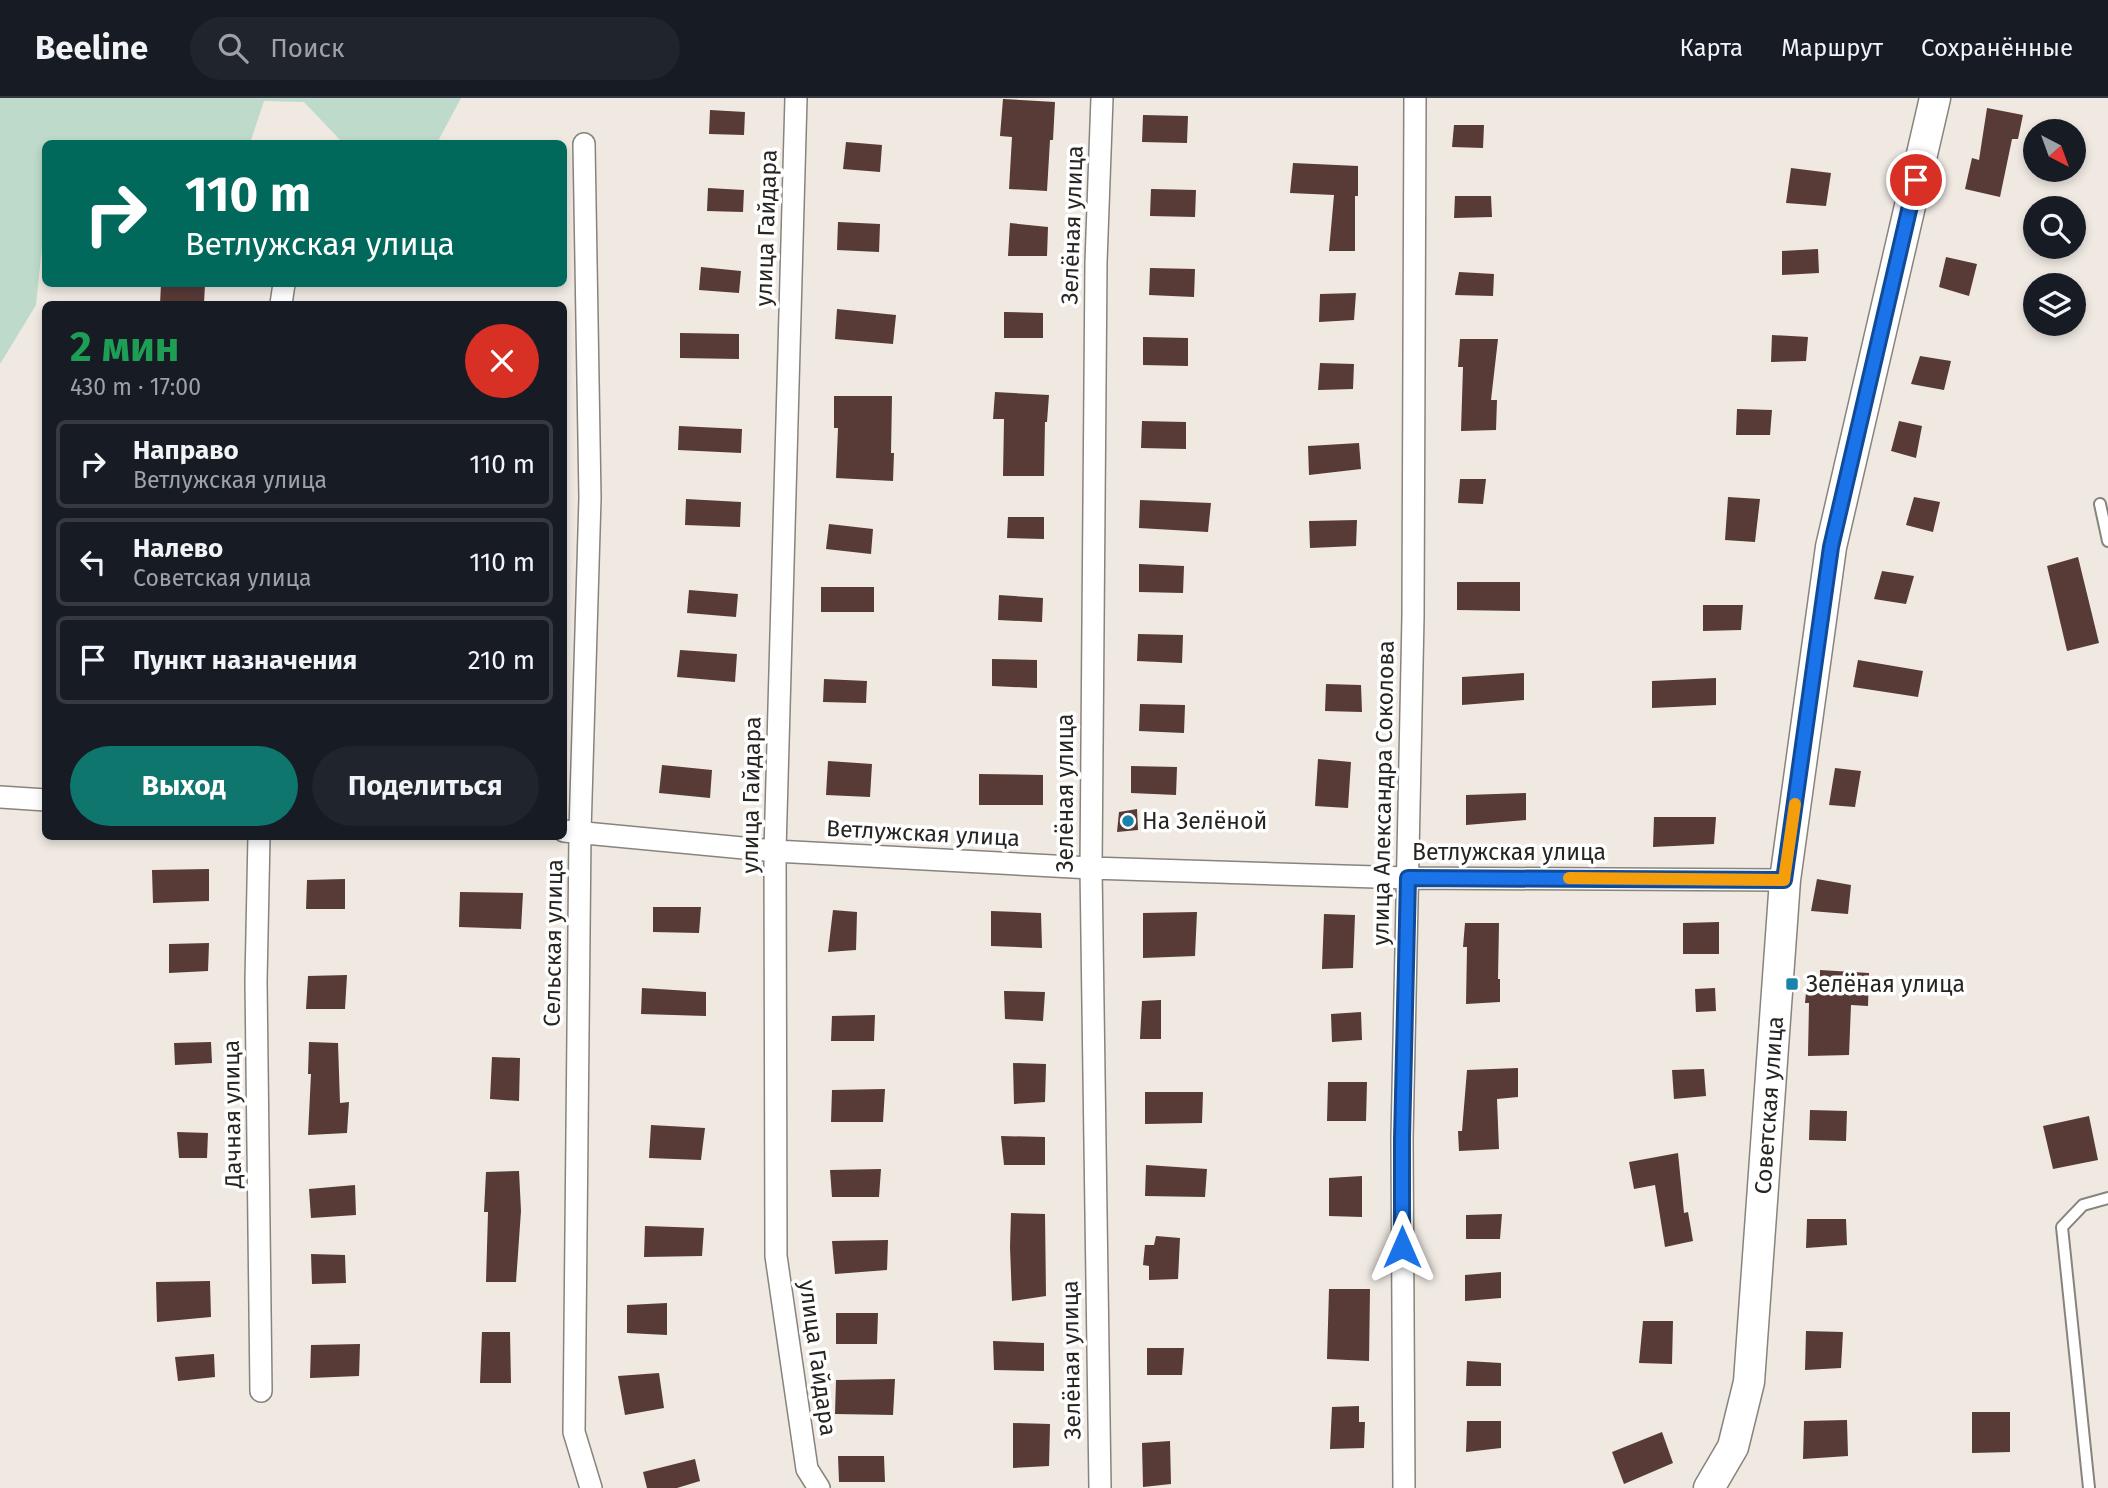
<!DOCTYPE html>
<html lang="ru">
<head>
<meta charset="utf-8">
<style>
	body { margin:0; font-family:"Fira Sans",sans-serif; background:#20242c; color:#f1f3f6; height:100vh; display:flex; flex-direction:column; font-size:26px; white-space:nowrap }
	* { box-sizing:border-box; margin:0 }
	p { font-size:23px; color:#9ea1a6 }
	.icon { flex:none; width:38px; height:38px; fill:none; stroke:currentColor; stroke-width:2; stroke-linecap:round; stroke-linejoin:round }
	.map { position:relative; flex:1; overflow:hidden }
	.sheet { position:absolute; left:42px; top:203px; width:525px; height:539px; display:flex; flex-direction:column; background:#171b24; border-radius:10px; box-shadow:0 4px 10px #0003 }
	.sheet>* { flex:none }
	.top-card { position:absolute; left:42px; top:42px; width:525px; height:147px; border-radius:10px; box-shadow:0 4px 10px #0003; background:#00695c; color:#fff; overflow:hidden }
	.needle { width:46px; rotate:139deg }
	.buttons { position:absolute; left:2023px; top:21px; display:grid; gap:14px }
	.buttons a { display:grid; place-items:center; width:63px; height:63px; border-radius:50%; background:#171b24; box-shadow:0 4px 10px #0003; font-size:35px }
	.pin { position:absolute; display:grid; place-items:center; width:60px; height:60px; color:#fff; margin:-30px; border:4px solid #fff; border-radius:50%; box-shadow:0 2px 7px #0007 }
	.me { position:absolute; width:77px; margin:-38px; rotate:0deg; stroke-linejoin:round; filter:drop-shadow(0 0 5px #0008) }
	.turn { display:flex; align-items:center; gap:24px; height:147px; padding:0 28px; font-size:32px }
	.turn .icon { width:91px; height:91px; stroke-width:2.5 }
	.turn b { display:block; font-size:49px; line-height:60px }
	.round { display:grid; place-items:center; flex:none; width:74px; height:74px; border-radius:37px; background:#20242c }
	.overview { display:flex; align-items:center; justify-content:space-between; height:119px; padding:0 28px }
	h1 { font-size:42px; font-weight:700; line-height:52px; color:#1e9e55 }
	.button { display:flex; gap:14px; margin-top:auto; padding:14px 28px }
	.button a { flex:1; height:80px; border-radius:42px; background:#0f766e; color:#fff; font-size:28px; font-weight:700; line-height:80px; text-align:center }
	.button a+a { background:#20242c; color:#f1f3f6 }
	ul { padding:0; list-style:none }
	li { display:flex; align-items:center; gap:21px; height:88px; margin:0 14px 10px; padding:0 14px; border:4px solid #363941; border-radius:10px }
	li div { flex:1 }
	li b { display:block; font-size:26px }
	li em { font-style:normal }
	header { display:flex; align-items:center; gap:42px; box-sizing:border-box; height:98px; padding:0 35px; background:#171b24; border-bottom:2px solid #363941 }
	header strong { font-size:33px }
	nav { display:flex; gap:38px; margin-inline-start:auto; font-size:24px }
	.search { width:490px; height:63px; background:#20242c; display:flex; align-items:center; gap:18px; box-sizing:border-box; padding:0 24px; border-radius:38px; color:#9ea1a6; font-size:26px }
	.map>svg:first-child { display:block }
</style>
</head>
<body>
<header>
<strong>Beeline</strong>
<div class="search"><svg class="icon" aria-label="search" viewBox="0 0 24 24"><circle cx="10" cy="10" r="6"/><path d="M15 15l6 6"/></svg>Поиск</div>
<nav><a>Карта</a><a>Маршрут</a><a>Сохранённые</a></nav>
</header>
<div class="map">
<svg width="2108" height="1390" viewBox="0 0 2108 1390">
	<rect width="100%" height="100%" fill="#efe9e2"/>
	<path fill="#bddaca" d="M 0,0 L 461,0 L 437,45 L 343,45 L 304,4 L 264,3 L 250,45 L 46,46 L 45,119 L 36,207 L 0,266 Z"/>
	<path fill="#583a37" d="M 1003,1 L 1055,4 L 1053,42 L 1050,42 L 1047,93 L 1009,91 L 1012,39 L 1000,38 Z
		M 1987,10 L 2023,17 L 2018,41 L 2012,41 L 2000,99 L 1965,91 L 1972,60 L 1979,62 Z
		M 710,12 L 745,14 L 744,37 L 709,36 Z
		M 1143,17 L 1188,18 L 1187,45 L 1142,44 Z
		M 1454,27 L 1484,27 L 1483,50 L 1452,49 Z
		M 846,44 L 882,47 L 880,74 L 843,71 Z
		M 1293,65 L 1358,68 L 1358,98 L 1355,98 L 1355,153 L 1329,153 L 1334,97 L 1290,95 Z
		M 1791,70 L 1831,75 L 1826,108 L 1786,105 Z
		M 708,90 L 744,92 L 743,114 L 707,113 Z
		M 1151,91 L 1196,92 L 1195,119 L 1150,118 Z
		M 1455,98 L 1491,98 L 1492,119 L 1454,120 Z
		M 838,124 L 880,126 L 879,154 L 837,152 Z
		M 1010,125 L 1048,129 L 1047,158 L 1008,158 Z
		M 1818,151 L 1819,175 L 1782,177 L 1782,153 Z
		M 1946,159 L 1977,166 L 1969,198 L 1939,189 Z
		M 701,169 L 741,173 L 739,195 L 699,192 Z
		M 1150,170 L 1195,171 L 1194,199 L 1149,197 Z
		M 1459,174 L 1494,176 L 1493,198 L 1455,197 Z
		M 161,186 L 205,186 L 204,206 L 160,206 Z
		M 1356,195 L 1354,222 L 1319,224 L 1320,196 Z
		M 837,211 L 896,217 L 893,246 L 835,241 Z
		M 1004,214 L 1043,215 L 1043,240 L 1004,240 Z
		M 680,235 L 739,236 L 739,261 L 680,260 Z
		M 1772,237 L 1808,239 L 1806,263 L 1771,264 Z
		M 1143,239 L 1188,240 L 1188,268 L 1143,267 Z
		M 1460,241 L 1498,241 L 1491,302 L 1497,302 L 1496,332 L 1461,333 L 1463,269 L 1458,269 Z
		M 1920,258 L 1951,263 L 1944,292 L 1911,286 Z
		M 1320,265 L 1354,266 L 1353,291 L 1318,292 Z
		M 995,294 L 1049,297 L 1047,324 L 1045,324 L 1044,378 L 1003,378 L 1004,321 L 993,321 Z
		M 834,298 L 892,298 L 891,355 L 894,355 L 893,383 L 836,380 L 838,330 L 834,330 Z
		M 1737,311 L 1772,312 L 1770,337 L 1736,337 Z
		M 1142,323 L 1186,324 L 1186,351 L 1141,350 Z
		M 1899,323 L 1922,328 L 1916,360 L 1891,353 Z
		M 679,328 L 742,331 L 741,355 L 678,352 Z
		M 1359,345 L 1361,371 L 1309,377 L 1308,348 Z
		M 1460,381 L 1486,381 L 1483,406 L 1458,405 Z
		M 1728,399 L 1760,401 L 1755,444 L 1725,442 Z
		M 1914,399 L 1940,404 L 1933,434 L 1906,427 Z
		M 686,401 L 741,404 L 740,429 L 685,427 Z
		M 1140,402 L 1211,405 L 1208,434 L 1139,430 Z
		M 1008,419 L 1044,419 L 1044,441 L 1007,440 Z
		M 1357,422 L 1356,448 L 1310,450 L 1309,423 Z
		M 829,426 L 873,431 L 871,456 L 826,451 Z
		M 2078,459 L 2099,545 L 2067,553 L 2047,468 Z
		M 1139,466 L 1184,468 L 1183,495 L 1139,494 Z
		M 1882,473 L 1914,478 L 1906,506 L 1874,501 Z
		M 1457,484 L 1520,484 L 1520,513 L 1457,512 Z
		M 821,489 L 874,489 L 874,514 L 821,514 Z
		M 689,492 L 738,496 L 736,519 L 687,515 Z
		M 999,497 L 1043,500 L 1042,524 L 998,522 Z
		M 1703,507 L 1743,507 L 1741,532 L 1703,533 Z
		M 1138,536 L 1183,537 L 1182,565 L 1137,563 Z
		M 680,552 L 737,556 L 735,584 L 677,579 Z
		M 992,561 L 1037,562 L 1037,590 L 992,588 Z
		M 1858,562 L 1923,573 L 1918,599 L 1853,589 Z
		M 1524,575 L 1524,602 L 1462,607 L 1462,579 Z
		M 1716,580 L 1716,607 L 1652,610 L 1652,583 Z
		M 824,581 L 867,583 L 866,605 L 823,604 Z
		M 1326,586 L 1361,587 L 1362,614 L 1325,613 Z
		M 1140,606 L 1185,607 L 1184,635 L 1139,633 Z
		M 1318,661 L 1351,664 L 1348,710 L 1315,708 Z
		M 828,663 L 872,666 L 870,699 L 826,697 Z
		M 662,667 L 712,672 L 710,700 L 659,695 Z
		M 1131,668 L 1177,669 L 1176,697 L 1131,695 Z
		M 1835,670 L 1861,673 L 1855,709 L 1829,707 Z
		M 979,676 L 1043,677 L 1043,707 L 979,707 Z
		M 1526,695 L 1526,722 L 1466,727 L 1466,697 Z
		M 1137,711 L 1138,732 L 1117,734 L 1119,714 Z
		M 1654,719 L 1716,719 L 1714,746 L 1653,749 Z
		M 209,771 L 209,803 L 153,805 L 152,772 Z
		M 345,781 L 345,811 L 306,811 L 307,782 Z
		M 1817,781 L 1851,787 L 1848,816 L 1811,813 Z
		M 460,794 L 523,795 L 521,831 L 459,829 Z
		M 653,809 L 701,809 L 699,835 L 653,834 Z
		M 833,812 L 857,814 L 856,852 L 828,854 Z
		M 991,813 L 1041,815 L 1042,850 L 991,848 Z
		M 1197,814 L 1195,858 L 1143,860 L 1143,815 Z
		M 1324,816 L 1355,817 L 1353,870 L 1322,871 Z
		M 1719,824 L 1719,856 L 1683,856 L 1683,825 Z
		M 1465,825 L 1499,825 L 1498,881 L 1500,881 L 1500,904 L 1466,906 L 1467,849 L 1463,849 Z
		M 209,845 L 208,873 L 169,875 L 169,846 Z
		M 1820,872 L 1869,875 L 1868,908 L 1851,907 L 1849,957 L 1808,958 L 1809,905 L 1805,905 L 1807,884 L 1820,884 Z
		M 347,877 L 345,911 L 306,911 L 308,878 Z
		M 642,890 L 706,894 L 706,918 L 641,916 Z
		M 1715,890 L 1716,913 L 1696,914 L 1695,891 Z
		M 1004,893 L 1045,894 L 1043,923 L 1005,921 Z
		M 1161,902 L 1161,941 L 1140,941 L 1142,903 Z
		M 1361,914 L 1362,942 L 1332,944 L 1331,916 Z
		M 875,917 L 874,943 L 831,943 L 832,918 Z
		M 211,944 L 212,965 L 175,967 L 174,945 Z
		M 309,944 L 338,945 L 340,1005 L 349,1004 L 347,1035 L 308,1037 L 311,976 L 308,976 Z
		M 492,959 L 520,960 L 519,1003 L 490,1001 Z
		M 1013,965 L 1046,966 L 1045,1004 L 1014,1006 Z
		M 1518,970 L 1518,999 L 1497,1001 L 1499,1051 L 1459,1053 L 1458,1033 L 1462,1033 L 1467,972 Z
		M 1704,971 L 1706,998 L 1674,1001 L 1672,972 Z
		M 1328,984 L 1367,984 L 1366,1023 L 1327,1023 Z
		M 885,991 L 883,1024 L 831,1024 L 832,992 Z
		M 1145,994 L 1203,994 L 1202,1025 L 1145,1026 Z
		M 1810,1012 L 1847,1013 L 1846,1043 L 1809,1042 Z
		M 2089,1018 L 2098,1062 L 2053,1071 L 2043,1028 Z
		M 651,1027 L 705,1030 L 701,1062 L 649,1060 Z
		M 177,1034 L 208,1035 L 207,1060 L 179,1060 Z
		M 1001,1038 L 1045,1039 L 1045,1067 L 1004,1067 Z
		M 1678,1055 L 1684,1115 L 1688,1114 L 1693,1143 L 1665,1149 L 1655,1087 L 1634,1091 L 1629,1064 Z
		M 1146,1067 L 1207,1071 L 1205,1099 L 1145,1098 Z
		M 881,1071 L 879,1099 L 832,1099 L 830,1072 Z
		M 519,1073 L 521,1113 L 516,1184 L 486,1184 L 488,1114 L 484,1114 L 486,1074 Z
		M 1362,1078 L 1362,1119 L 1329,1118 L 1329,1080 Z
		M 355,1087 L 356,1117 L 311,1120 L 309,1091 Z
		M 1011,1115 L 1045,1116 L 1046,1198 L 1012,1203 L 1010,1149 Z
		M 1502,1116 L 1500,1141 L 1466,1141 L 1466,1117 Z
		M 1807,1121 L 1846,1121 L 1847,1147 L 1806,1150 Z
		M 645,1128 L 704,1130 L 702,1158 L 644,1159 Z
		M 1156,1138 L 1180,1140 L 1178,1181 L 1149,1182 L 1149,1168 L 1143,1167 L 1145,1147 L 1154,1147 Z
		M 888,1142 L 887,1172 L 835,1176 L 832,1143 Z
		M 311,1156 L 345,1157 L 346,1185 L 312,1186 Z
		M 1501,1174 L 1501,1200 L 1465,1203 L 1465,1177 Z
		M 210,1183 L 211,1219 L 157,1224 L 156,1184 Z
		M 1329,1191 L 1370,1191 L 1369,1263 L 1327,1261 Z
		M 667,1205 L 667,1237 L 627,1235 L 627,1207 Z
		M 836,1215 L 878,1215 L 877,1246 L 836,1246 Z
		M 1643,1223 L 1673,1223 L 1672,1266 L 1639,1265 Z
		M 1806,1233 L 1843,1234 L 1841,1270 L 1805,1272 Z
		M 482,1234 L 510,1234 L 511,1285 L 480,1285 Z
		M 993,1243 L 1044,1245 L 1044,1273 L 994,1272 Z
		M 360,1246 L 359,1278 L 310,1280 L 311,1247 Z
		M 1147,1250 L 1184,1250 L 1182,1277 L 1147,1277 Z
		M 214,1256 L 215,1279 L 178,1283 L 175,1259 Z
		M 1467,1263 L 1501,1265 L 1501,1288 L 1466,1288 Z
		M 659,1275 L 664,1310 L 625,1317 L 618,1278 Z
		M 895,1281 L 893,1317 L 835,1316 L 836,1282 Z
		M 1359,1308 L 1359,1324 L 1365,1324 L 1364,1350 L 1330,1351 L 1332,1309 Z
		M 1972,1314 L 2010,1314 L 2010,1354 L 1972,1355 Z
		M 1847,1322 L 1848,1358 L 1803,1361 L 1804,1323 Z
		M 1467,1323 L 1501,1323 L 1501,1350 L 1466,1354 Z
		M 1013,1325 L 1050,1326 L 1049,1368 L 1013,1370 Z
		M 1662,1334 L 1673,1365 L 1624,1386 L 1612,1354 Z
		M 1170,1343 L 1171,1386 L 1143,1389 L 1142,1345 Z
		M 838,1358 L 884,1358 L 885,1384 L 839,1384 Z
		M 695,1361 L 700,1383 L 677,1390 L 647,1390 L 643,1374 Z"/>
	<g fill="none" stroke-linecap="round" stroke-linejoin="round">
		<g stroke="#88837c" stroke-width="14">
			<path id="lane" d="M 2100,406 L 2108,443
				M 2089,1390 L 2062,1129 L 2083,1107 L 2108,1100"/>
		</g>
		<g stroke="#88837c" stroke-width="24">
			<path id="street" d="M 796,0 L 775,753 L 776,1158 L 807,1371 L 819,1390
				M 584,46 L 590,400 L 580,734 L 574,1334 L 591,1390
				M 281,206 L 284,186
				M 0,699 L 46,702
				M 564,733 L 775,753 L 1091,770 L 1408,780 L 1785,782
				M 259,738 L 256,883 L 261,1293
				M 1100,1390 L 1091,770 L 1096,164 L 1102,0
				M 1404,1390 L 1402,1041 L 1413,519 L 1415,0"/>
		</g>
		<g stroke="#88837c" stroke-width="33">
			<g id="secondary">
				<path id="s1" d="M 1709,1390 L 1733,1349 L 1749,1284 L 1785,782 L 1831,449 L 1935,0"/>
			</g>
		</g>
		<use href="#lane" stroke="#fff" stroke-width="10"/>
		<use href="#street" stroke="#fff" stroke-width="21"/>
		<use href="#secondary" stroke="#fff" stroke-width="30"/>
	</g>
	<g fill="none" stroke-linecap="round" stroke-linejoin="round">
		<g stroke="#114b97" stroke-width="18">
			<path id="route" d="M 1402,1149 L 1402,1041 L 1408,780 L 1784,782 L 1831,449 L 1916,82"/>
		</g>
		<use href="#route" stroke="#1a73e8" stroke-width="12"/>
		<path stroke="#f59e0b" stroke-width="12" d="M 1569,780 L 1784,782 L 1795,706"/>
	</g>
	<g fill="#1b82ac" stroke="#fff" stroke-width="2.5">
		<circle cx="1128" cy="723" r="7"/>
		<rect x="1785" y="879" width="14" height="14" rx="3.5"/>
	</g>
	<g text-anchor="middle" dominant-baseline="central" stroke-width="7" stroke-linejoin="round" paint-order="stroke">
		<g font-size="23" fill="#272522" stroke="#fff">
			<text transform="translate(1072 127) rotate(-88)">Зелёная улица</text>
			<text transform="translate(766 130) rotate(-88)">улица Гайдара</text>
			<text transform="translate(1065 695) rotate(-90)">Зелёная улица</text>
			<text transform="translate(1383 695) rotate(-89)">улица Александра Соколова</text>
			<text transform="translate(751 697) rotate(-89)">улица Гайдара</text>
			<text transform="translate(923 735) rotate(3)">Ветлужская улица</text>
			<text x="1509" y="754">Ветлужская улица</text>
			<text transform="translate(553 845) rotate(-89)">Сельская улица</text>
			<text stroke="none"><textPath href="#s1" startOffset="392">Советская улица</textPath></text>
			<text transform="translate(232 1016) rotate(-91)">Дачная улица</text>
			<text transform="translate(818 1260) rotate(82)">улица Гайдара</text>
			<text transform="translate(1071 1262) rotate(-91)">Зелёная улица</text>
		</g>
		<g font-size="23" fill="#272522" stroke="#fff" text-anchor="start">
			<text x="1142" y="723">На Зелёной</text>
			<text x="1806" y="886">Зелёная улица</text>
		</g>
	</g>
</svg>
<div class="buttons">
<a><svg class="needle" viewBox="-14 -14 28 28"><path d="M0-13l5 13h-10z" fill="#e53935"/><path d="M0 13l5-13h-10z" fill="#9ea1a6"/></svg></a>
<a><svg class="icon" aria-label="search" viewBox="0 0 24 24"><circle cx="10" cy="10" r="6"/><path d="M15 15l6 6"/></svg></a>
<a><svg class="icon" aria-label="layers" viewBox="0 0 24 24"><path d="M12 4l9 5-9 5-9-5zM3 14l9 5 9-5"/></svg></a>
</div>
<div class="pin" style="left:1916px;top:82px;background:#d93025"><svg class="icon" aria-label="arrive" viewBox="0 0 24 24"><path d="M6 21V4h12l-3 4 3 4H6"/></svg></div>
<svg class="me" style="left:1402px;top:1149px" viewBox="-20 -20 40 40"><path d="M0-17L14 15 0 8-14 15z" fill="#1a73e8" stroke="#fff" stroke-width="4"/></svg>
<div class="top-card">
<div class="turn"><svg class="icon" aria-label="right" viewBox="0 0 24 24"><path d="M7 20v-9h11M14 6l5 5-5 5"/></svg><div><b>110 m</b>Ветлужская улица</div></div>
</div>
<section class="sheet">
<div class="overview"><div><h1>2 мин</h1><p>430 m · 17:00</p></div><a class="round" style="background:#d93025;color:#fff"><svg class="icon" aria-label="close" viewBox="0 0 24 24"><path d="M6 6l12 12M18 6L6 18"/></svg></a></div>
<ul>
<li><svg class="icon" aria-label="right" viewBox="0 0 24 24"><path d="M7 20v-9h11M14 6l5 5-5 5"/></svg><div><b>Направо</b><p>Ветлужская улица</p></div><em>110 m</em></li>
<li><svg class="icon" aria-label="left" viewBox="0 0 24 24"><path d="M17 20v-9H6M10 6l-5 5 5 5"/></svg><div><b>Налево</b><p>Советская улица</p></div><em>110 m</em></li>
<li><svg class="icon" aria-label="arrive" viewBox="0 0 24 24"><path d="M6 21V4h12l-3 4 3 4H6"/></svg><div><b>Пункт назначения</b></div><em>210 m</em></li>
</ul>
<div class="button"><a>Выход</a><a>Поделиться</a></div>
</section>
</div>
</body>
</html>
